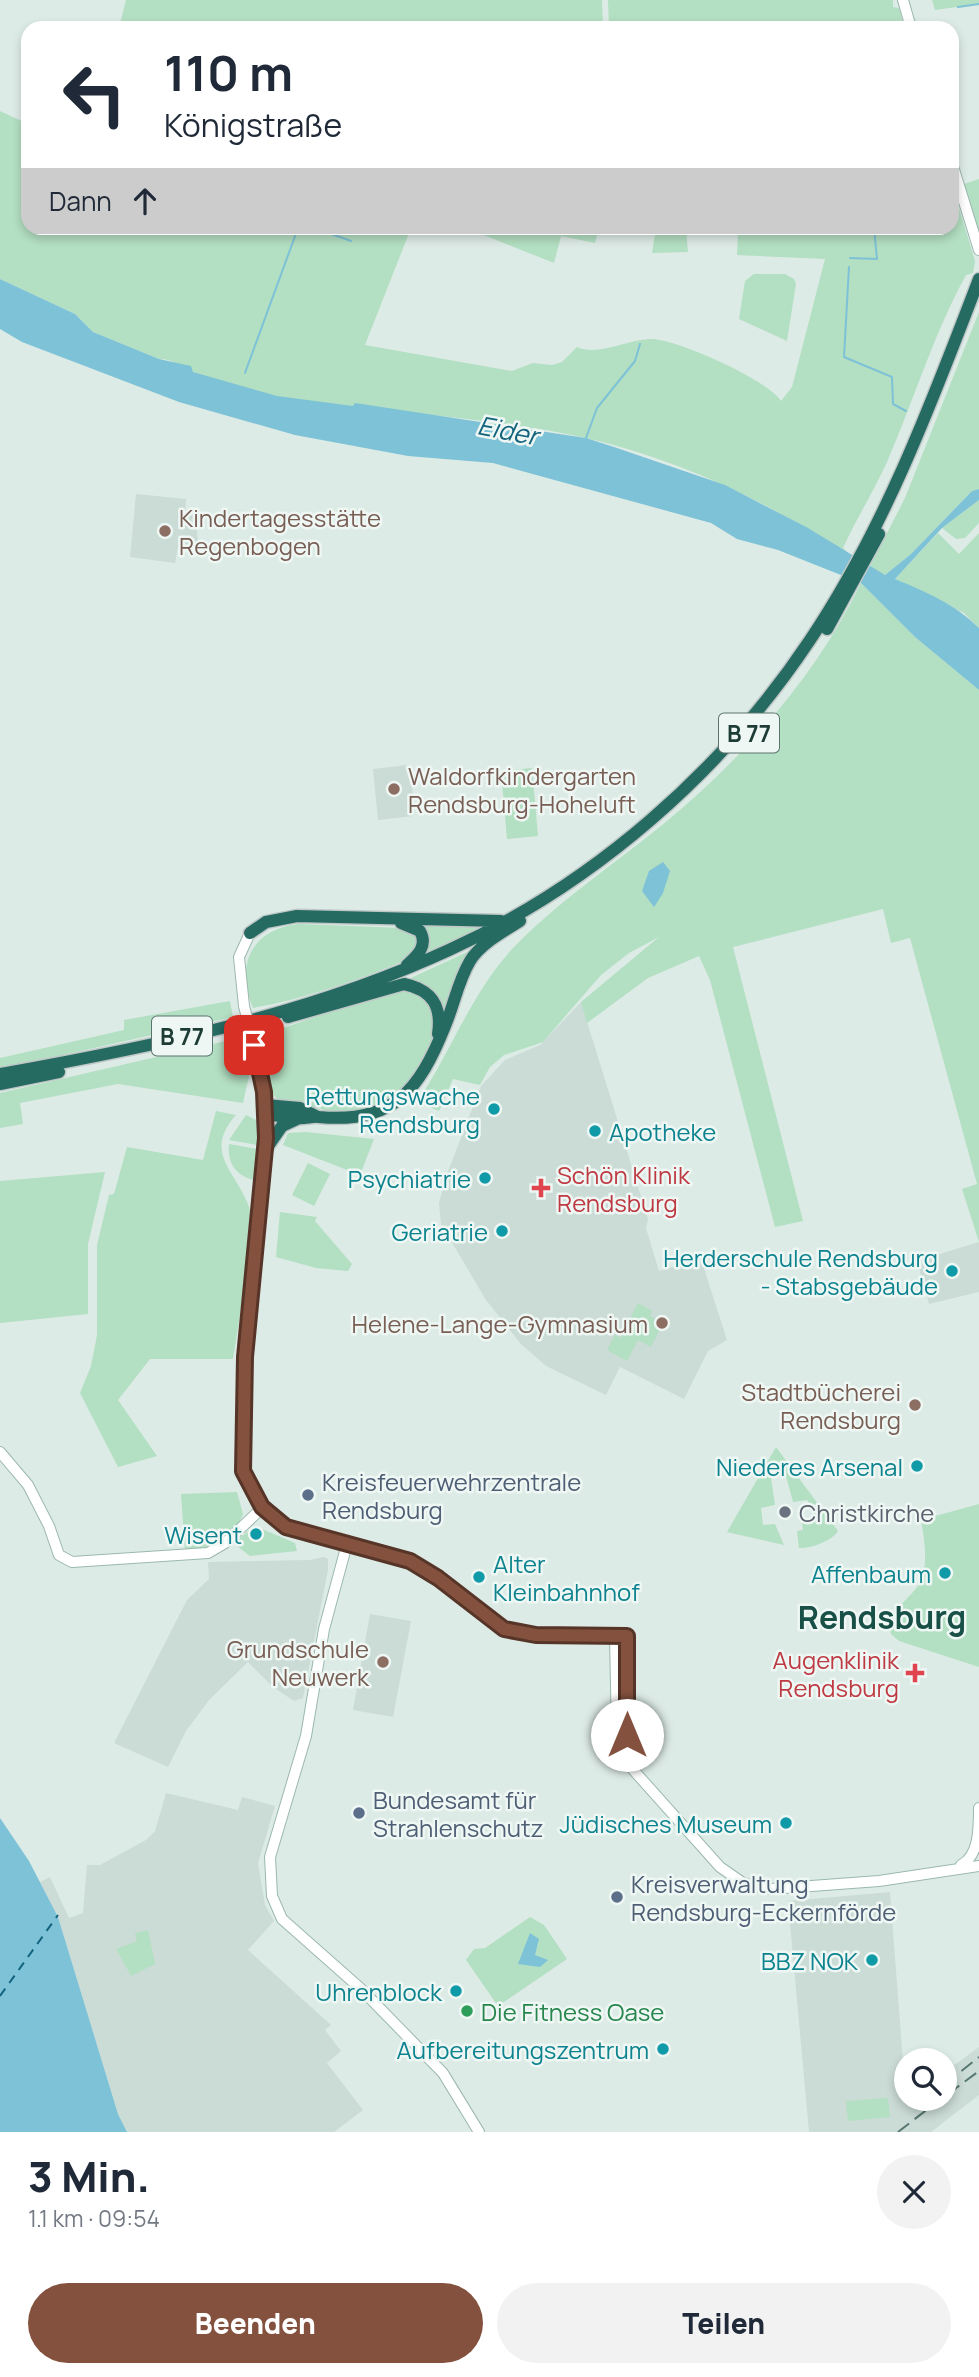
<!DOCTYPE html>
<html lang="de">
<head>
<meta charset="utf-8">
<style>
	body { margin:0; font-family:Manrope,sans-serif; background:#f2f2f3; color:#1f2937; height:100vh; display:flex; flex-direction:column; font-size:26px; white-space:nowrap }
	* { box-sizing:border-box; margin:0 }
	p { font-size:23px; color:#747a83 }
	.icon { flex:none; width:38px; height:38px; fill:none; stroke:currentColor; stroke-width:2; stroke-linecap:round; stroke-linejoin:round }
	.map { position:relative; height:2132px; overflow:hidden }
	.side { display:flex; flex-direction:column; background:#fff; flex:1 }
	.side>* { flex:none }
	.guide { position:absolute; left:21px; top:21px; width:938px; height:214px; border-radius:21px; box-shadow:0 4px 10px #0003; background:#fff; color:#1f2937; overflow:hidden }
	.fabs { position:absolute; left:894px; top:2048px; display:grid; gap:14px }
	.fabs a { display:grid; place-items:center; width:63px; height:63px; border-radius:50%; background:#fff; box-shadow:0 4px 10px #0003; font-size:35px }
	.pin { position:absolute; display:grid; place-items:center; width:60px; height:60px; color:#fff; margin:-30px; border-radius:14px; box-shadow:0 4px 10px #0006 }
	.me { position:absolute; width:77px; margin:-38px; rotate:0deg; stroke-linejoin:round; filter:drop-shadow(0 0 5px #0008) }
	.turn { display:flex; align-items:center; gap:24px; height:147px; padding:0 28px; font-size:32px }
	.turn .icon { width:91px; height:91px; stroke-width:2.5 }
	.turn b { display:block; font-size:49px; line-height:60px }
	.then { display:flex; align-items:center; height:66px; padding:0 28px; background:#0003; gap:14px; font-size:26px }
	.round { display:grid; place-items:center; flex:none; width:74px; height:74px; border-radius:37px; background:#f2f2f3 }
	.summary { display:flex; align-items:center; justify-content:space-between; height:119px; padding:0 28px }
	h1 { font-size:42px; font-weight:800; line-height:52px }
	.primary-button { display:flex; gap:14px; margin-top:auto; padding:14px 28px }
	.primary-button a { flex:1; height:80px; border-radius:42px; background:#84513e; color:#fff; font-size:28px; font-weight:800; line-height:80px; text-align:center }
	.primary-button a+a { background:#f2f2f3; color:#1f2937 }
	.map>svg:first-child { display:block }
</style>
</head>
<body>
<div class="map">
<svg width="979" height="2132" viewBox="0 0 979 2132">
	<rect width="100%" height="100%" fill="#ddebe6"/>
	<path fill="#cbdbd5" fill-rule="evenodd" d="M 136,494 L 186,499 L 185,514 L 195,515 L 199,550 L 178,547 L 175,563 L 130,557 Z
		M 407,765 L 412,776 L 413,816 L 378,820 L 373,769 Z
		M 581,1002 L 648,1219 L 646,1228 L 659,1271 L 701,1259 L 727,1340 L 708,1351 L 684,1399 L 620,1367 L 606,1395 L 546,1366 L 521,1344 L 486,1300 L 441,1224 L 439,1203 L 447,1174 L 481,1086 L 505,1060 L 540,1045 Z
		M 979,1242 L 979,1292 L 929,1304 L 917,1261 Z
		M 324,1557 L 328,1559 L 328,1570 L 303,1698 L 294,1701 L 273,1687 L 248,1662 L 209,1700 L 186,1731 L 168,1767 L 114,1743 L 187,1600 L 209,1579 L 208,1562 L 310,1560 Z
		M 370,1614 L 411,1621 L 393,1717 L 353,1710 Z
		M 166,1793 L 238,1810 L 242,1797 L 275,1806 L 258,1863 L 265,1905 L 274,1921 L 248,1950 L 331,2025 L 325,2030 L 341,2051 L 327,2063 L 363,2110 L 334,2132 L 127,2132 L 118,2114 L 58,1917 L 40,1882 L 50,1877 L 69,1918 L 83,1913 L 87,1865 L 100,1865 L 146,1840 L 155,1831 ZM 138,1941 L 131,1976 L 117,1949 Z
		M 890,1892 L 906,2101 L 945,2098 L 945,2072 L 979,2047 L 979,2095 L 931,2132 L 809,2132 L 788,1901 Z"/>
	<path fill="#b3dfc2" d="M 126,0 L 602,0 L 603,28 L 119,28 Z
		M 608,0 L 893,0 L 893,7 L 899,8 L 904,28 L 609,28 Z
		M 932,0 L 979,0 L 979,4 L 935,10 Z
		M 0,111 L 28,124 L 28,228 L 411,228 L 365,345 L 512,371 L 533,363 L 552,365 L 562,362 L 577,347 C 598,357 628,339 651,339 C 677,339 768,380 781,401 L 792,387 L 825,259 L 737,255 L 738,231 L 686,229 L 688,252 L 652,253 L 656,228 L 952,228 L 952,199 L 956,198 L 975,261 L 973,273 L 966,275 C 934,333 914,400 887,462 C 874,491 856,519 843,548 L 852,557 C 771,503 681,460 586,438 C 485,416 381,413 280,397 C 252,392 218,383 193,372 C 180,367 174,359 159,359 L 93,332 L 75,314 L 0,279 Z
		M 979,179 L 979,234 L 964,184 Z
		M 466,228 L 599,228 L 595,243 L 561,236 L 554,263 Z
		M 754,274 L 785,274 L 794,279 L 796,284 L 787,341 L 739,319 L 745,281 Z
		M 979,312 L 979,489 L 972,491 L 911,554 L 885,575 L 869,568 L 905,498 Z
		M 979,500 L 979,523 L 965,538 L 956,539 L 942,528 Z
		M 938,533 L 959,554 L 979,533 L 979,628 L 964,613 L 895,579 Z
		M 861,583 L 915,637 L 979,690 L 979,1242 L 962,1189 L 977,1184 L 910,938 L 891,943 L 883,909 L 733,947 L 803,1221 L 775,1227 L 710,980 L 699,956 L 648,978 L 587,1023 L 581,1002 L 659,937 L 629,953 L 601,975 L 543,1042 L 504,1055 L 490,1067 L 480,1085 L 453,1079 L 439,1111 L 417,1102 C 452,1051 472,990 516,945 C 565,895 627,856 680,810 C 753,747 819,670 861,583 Z
		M 532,768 L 538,836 L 507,839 L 501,771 Z
		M 414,923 L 490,924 L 423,957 L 429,946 L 428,938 Z
		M 299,924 L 402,928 L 419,935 L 413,957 C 362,979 308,998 253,1008 C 235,965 251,929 299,924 Z
		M 478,947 L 445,1023 L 441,1010 L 400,983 Z
		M 400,988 L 430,999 L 435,1034 L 430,1047 L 408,1086 L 382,1107 L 344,1114 L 277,1099 L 273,1094 L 259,1033 L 286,1027 Z
		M 230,1001 L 233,1017 L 0,1069 L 0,1058 L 124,1030 L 124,1020 Z
		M 239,1038 L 249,1076 L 243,1103 L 118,1084 L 20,1103 L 23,1124 L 0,1128 L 0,1093 Z
		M 216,1111 L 236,1115 C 202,1153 237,1172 249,1207 C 254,1222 237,1338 233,1359 L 150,1359 L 118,1400 L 157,1456 L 118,1467 L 80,1393 L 91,1366 L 97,1335 L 97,1245 L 109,1195 L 114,1194 L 127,1147 L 203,1160 Z
		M 246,1115 L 258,1121 L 257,1145 L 229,1140 Z
		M 306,1132 L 374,1139 L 360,1175 L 283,1145 L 288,1133 Z
		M 229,1144 L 257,1149 L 254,1180 C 236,1176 227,1163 229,1144 Z
		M 308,1163 L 330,1174 L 314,1206 L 292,1195 Z
		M 105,1172 L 88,1244 L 88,1314 L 0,1323 L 0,1181 Z
		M 280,1212 L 317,1217 L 315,1221 L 352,1264 L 348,1271 L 316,1268 L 276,1257 Z
		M 638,1303 L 652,1311 L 650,1316 L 663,1323 L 651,1347 L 638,1340 L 627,1361 L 607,1350 L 615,1335 L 620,1338 Z
		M 776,1447 L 838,1531 C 832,1541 810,1549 799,1548 L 797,1531 L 803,1530 L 802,1523 L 812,1521 L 814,1511 L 807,1500 L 793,1502 L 786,1476 L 771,1478 L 775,1505 L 761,1508 L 763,1525 L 775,1524 L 784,1545 L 727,1532 Z
		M 237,1492 L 243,1514 C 234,1539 209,1549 185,1551 L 181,1494 Z
		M 979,1504 L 979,1667 L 899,1641 L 891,1634 C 888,1606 909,1603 920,1582 C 929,1564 924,1538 921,1520 Z
		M 255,1526 L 295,1543 L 297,1551 L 250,1556 L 233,1543 Z
		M 530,1917 L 544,1925 L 567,1959 L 498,2006 L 466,1960 L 474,1949 L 485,1948 Z
		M 148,1930 L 155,1964 L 131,1976 L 116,1949 L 137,1941 L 135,1933 Z
		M 888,2098 L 890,2117 L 848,2121 L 846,2101 Z"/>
	<path fill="#7ec2d7" d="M 0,279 L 75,314 L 93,332 L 159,359 L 191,366 L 193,372 L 277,396 L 353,406 L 355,403 L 586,438 L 614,447 L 725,485 L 808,528 L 885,575 L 911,554 L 972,491 L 979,489 L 979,500 L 942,528 L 895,579 C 926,592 955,604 979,628 L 979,690 L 915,637 L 861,583 L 778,550 L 737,539 L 711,523 L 493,463 L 408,456 L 295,435 L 179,402 L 22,342 L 0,329 Z
		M 663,862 L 670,871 L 663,893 L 654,907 L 642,891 L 649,871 Z
		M 0,1818 L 29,1861 L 58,1917 L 118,2114 L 127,2132 L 0,2132 Z
		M 530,1933 L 539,1939 L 535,1955 L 548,1960 L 540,1967 L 518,1964 Z"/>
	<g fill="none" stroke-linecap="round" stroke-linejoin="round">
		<path stroke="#7ec2d7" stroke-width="2" d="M 958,7 L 979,4
			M 315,228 L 351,241
			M 850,258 L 877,259 L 874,228
			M 849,267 L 844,357 L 892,377 L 893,404 L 906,411
			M 245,373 L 298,228
			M 586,438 L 597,408 L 635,361 L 640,344"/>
		<path stroke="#12637d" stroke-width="2" stroke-dasharray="9 7" stroke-linecap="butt" d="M 0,1996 L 58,1915"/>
		<g stroke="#9bb8af" stroke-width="12">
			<path id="secondary" d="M 903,0 L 911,28
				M 952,163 L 979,250
				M 244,1006 L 239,957 L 250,933
				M 254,1045 L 265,1105 L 266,1149 L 245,1357 L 243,1471 L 262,1508 L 286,1527 L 410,1561 L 438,1578 L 504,1628 L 536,1635 L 627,1636 L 627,1735 L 621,1747
				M 0,1452 L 28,1485 L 49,1526 L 59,1555 L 72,1562 L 208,1553 L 225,1543 L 262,1508
				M 347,1544 L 324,1629 L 306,1736 L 270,1857 L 272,1896 L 282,1919 L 360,1988 L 443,2073 L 479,2132
				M 615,1636 L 617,1736 L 628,1764 L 720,1867 L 743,1883 L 771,1889 L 879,1881 L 979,1866
				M 961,1865 C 979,1856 979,1829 979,1808"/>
		</g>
		<g stroke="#c0c8c7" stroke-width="15">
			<path id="highway" d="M 827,629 L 879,534
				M 401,923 L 420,931 C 428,946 418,955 407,965
				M 250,933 L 266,922 L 297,916 L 501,921
				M 288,1017 L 404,984 C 433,990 442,1007 438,1034
				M 0,1074 C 152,1047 308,1015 449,950 C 594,884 722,772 810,640 C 884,530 932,402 979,279
				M 0,1084 L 59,1072
				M 265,1105 L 300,1108 L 316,1116
				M 266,1114 C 276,1115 287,1118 298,1118 C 305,1119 312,1116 319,1117 C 393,1124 419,1091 445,1026 C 454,1005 458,981 470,961 C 480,944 504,931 520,921
				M 266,1149 L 282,1126 L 297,1119"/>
		</g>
		<use href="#secondary" stroke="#fff" stroke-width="10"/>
		<use href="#highway" stroke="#266b62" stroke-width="12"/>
		<path stroke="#577872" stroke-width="2" stroke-dasharray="14 7" stroke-linecap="butt" d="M 945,2084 L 979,2057
			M 948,2094 L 979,2071
			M 898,2132 L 942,2098"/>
		<g stroke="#9bb8af" stroke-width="12" stroke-linecap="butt">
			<path id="secondary-bridge" d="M 244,1006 L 254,1045"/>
		</g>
		<use href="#secondary-bridge" stroke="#fff" stroke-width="10"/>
	</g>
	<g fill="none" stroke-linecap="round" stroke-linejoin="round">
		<g stroke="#563528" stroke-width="18">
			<path id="route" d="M 254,1045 L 264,1092 L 266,1138 L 245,1357 L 243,1471 L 262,1507 L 286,1527 L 410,1561 L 438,1578 L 504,1629 L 536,1635 L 627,1636 L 627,1735"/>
		</g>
		<use href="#route" stroke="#84513e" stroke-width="12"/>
	</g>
	<g fill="#8d6e63" stroke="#eef7f3" stroke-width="2.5">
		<circle cx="165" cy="531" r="7"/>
		<circle cx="394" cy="789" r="7"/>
		<circle cx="662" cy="1323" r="7"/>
		<circle cx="915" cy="1405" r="7"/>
		<circle cx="383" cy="1662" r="7"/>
	</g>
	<g fill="#0f9aa8" stroke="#eef7f3" stroke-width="2.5">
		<circle cx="494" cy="1109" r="7"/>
		<circle cx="595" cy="1131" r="7"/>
		<circle cx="485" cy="1178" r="7"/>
		<circle cx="502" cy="1231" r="7"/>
		<circle cx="952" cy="1271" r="7"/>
		<circle cx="917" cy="1466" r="7"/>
		<circle cx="256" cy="1534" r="7"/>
		<circle cx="945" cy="1573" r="7"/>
		<circle cx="479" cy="1577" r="7"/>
		<circle cx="786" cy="1823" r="7"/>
		<circle cx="872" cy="1960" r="7"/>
		<circle cx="456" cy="1991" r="7"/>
		<circle cx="663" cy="2049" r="7"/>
	</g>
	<g fill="#e0444e" stroke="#eef7f3" stroke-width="2.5">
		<path d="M537.5 1177.5h7v7h7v7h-7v7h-7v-7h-7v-7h7z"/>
		<path d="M911.5 1662.5h7v7h7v7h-7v7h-7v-7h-7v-7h7z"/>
	</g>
	<g fill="#5c6f8a" stroke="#eef7f3" stroke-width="2.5">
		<circle cx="308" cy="1495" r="7"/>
		<circle cx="359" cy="1813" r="7"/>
		<circle cx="617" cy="1897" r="7"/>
	</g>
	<circle fill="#6b7280" stroke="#eef7f3" stroke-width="2.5" cx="785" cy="1512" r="7"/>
	<circle fill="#2e9e5b" stroke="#eef7f3" stroke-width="2.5" cx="467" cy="2011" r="7"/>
	<g text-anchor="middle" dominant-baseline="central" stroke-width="5" stroke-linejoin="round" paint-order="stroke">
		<g fill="#eef7f3" stroke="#5c746f" stroke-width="2">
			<rect x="719" y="713.5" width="60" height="39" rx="5"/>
			<rect x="152" y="1016.5" width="60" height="39" rx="5"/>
		</g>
		<g font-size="23" font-weight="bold" fill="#1d3c36">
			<text x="749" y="733">B 77</text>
			<text x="182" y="1036">B 77</text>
		</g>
		<g font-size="24" fill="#785e54" stroke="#eef7f3" text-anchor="end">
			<text x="179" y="517" text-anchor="start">Kindertagesstätte<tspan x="179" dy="28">Regenbogen</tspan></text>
			<text x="408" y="775" text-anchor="start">Waldorfkindergarten<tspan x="408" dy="28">Rendsburg-Hoheluft</tspan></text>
			<text x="648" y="1323">Helene-Lange-Gymnasium</text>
			<text x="901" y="1391">Stadtbücherei<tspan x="901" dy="28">Rendsburg</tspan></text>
			<text x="369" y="1648">Grundschule<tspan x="369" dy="28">Neuwerk</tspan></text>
		</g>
		<g font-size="24" fill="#0d838f" stroke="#eef7f3" text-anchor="end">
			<text x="480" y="1095">Rettungswache<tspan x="480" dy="28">Rendsburg</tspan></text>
			<text x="609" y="1131" text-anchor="start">Apotheke</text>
			<text x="471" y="1178">Psychiatrie</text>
			<text x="488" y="1231">Geriatrie</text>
			<text x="938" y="1257">Herderschule Rendsburg<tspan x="938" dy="28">- Stabsgebäude</tspan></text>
			<text x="903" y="1466">Niederes Arsenal</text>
			<text x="242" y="1534">Wisent</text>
			<text x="493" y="1563" text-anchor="start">Alter<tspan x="493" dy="28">Kleinbahnhof</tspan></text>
			<text x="931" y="1573">Affenbaum</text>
			<text x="772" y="1823">Jüdisches Museum</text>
			<text x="858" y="1960">BBZ NOK</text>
			<text x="442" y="1991">Uhrenblock</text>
			<text x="649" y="2049">Aufbereitungszentrum</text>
		</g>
		<g font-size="24" fill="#be3a42" stroke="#eef7f3" text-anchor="start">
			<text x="557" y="1174">Schön Klinik<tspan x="557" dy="28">Rendsburg</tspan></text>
			<text x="899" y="1659" text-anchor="end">Augenklinik<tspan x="899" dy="28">Rendsburg</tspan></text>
		</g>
		<g font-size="24" fill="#4e5e75" stroke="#eef7f3" text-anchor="start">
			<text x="322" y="1481">Kreisfeuerwehrzentrale<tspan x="322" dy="28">Rendsburg</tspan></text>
			<text x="373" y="1799">Bundesamt für<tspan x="373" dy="28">Strahlenschutz</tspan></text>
			<text x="631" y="1883">Kreisverwaltung<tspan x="631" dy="28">Rendsburg-Eckernförde</tspan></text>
		</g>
		<g font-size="24" fill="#5b616d" stroke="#eef7f3" text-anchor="start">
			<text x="799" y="1512">Christkirche</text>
		</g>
		<g font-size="24" fill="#27864d" stroke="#eef7f3" text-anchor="start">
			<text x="481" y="2011">Die Fitness Oase</text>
		</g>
		<g font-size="26" font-style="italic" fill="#12637d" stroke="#eef7f3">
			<text transform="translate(508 430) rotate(11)">Eider</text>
		</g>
		<g font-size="32" font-weight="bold" fill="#184f46" stroke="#eef7f3">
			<text x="882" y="1617">Rendsburg</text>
		</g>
	</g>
</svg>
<div class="fabs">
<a><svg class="icon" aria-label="search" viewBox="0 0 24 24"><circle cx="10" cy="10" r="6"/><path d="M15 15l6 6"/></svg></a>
</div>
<div class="pin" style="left:254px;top:1045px;background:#d93025"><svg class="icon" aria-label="arrive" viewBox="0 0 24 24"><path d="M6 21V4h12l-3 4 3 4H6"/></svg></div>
<svg class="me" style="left:627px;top:1735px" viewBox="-20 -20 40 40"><circle r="19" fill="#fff"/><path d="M0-13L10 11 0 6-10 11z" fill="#84513e"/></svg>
<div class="guide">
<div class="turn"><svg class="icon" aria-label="left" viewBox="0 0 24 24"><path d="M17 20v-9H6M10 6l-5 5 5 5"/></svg><div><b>110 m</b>Königstraße</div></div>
<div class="then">Dann<svg class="icon" aria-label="ahead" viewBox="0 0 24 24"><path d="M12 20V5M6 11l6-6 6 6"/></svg></div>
</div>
</div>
<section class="side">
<div class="summary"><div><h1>3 Min.</h1><p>1.1 km · 09:54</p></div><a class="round"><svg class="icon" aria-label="close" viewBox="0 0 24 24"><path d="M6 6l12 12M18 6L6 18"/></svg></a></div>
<div class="primary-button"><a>Beenden</a><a>Teilen</a></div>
</section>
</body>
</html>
